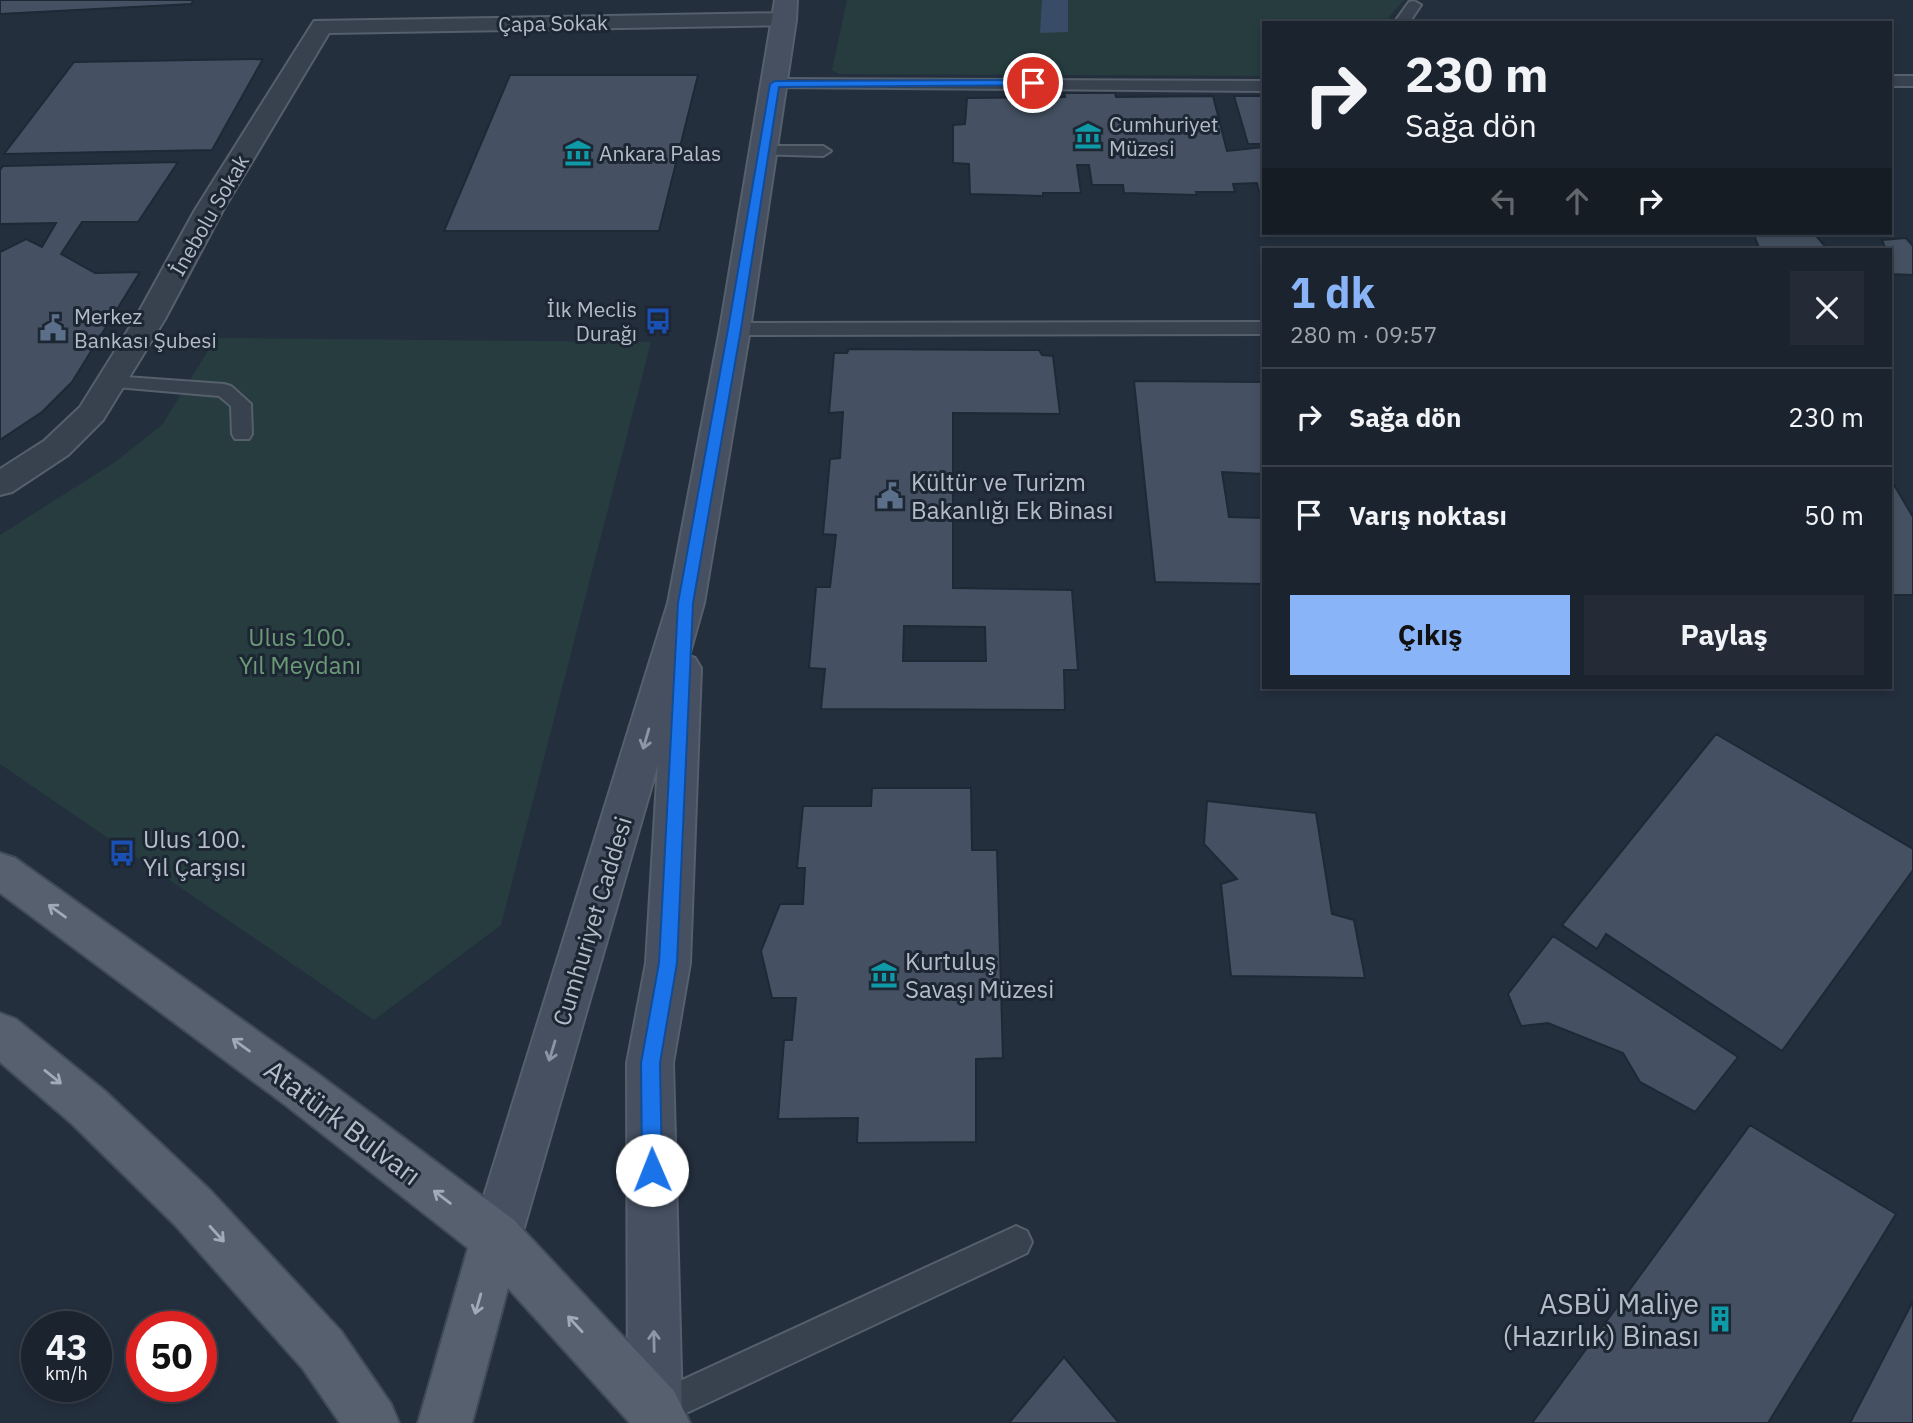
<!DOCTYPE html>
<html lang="tr">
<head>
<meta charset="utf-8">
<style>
	body { margin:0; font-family:"IBM Plex Sans",sans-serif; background:#242b36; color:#f1f3f6; height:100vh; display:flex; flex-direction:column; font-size:26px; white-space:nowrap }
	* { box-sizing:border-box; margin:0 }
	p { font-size:23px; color:#a0a4aa }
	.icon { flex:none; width:38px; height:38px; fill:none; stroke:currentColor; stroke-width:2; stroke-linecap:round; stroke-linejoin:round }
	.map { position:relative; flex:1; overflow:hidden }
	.side { position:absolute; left:1262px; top:248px; width:630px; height:441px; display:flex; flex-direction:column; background:#1b232e; border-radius:0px; box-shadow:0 4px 10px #0003,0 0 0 2px #39404a }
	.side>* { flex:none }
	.hud { position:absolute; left:1262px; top:21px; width:630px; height:214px; border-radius:0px; box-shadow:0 4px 10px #0003,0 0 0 2px #39404a; background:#1b232e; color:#f1f3f6; overflow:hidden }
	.speed { position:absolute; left:21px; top:1311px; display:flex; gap:14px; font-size:35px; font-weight:700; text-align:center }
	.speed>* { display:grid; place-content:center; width:91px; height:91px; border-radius:50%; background:#1b232e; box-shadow:0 4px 10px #0003,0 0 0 2px #39404a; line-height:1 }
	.speed small { font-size:18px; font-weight:400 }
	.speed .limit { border:10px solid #d22; background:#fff; color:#111 }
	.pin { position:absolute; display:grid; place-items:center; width:60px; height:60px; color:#fff; margin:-30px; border:4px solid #fff; border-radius:50%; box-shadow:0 2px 7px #0007 }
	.me { position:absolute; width:77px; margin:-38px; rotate:359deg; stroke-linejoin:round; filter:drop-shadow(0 0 5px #0008) }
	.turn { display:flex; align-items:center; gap:24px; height:147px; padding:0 28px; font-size:32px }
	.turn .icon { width:91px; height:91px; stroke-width:2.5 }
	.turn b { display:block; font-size:49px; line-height:60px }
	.lanes { display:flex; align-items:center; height:66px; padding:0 28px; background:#0003; justify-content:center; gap:35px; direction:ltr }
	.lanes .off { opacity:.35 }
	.round { display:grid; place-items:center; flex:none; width:74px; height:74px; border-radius:0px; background:#242b36 }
	.head { display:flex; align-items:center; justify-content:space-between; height:119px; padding:0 28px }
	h1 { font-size:42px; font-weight:800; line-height:52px; color:#8ab4f8 }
	.cta { display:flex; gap:14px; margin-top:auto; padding:14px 28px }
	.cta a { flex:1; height:80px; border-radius:0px; background:#8ab4f8; color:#111; font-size:28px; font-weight:800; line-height:80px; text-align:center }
	.cta a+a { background:#242b36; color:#f1f3f6 }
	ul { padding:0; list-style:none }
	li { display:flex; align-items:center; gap:21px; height:98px; padding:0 28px; border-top:2px solid #39404a }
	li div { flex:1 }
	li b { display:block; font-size:26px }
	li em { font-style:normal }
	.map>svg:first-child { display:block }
</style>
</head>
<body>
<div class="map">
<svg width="1913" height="1423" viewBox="0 0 1913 1423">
	<rect width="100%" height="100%" fill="#242f3e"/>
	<path fill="#263c3f" d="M 847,0 L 1404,0 L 1384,23 L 1264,23 L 1263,76 L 839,74 L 832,70 Z
		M 216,338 L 651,342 L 501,925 L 374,1020 L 0,764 L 0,535 L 115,462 L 162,425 Z"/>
	<path fill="#394c67" d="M 1042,0 L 1068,0 L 1068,32 L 1040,33 Z"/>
	<path fill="#455162" stroke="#1f2835" stroke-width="2" fill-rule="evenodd" d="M 0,0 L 194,0 L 191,4 L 0,14 Z
		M 263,59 L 212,150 L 4,154 L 74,62 Z
		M 510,75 L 698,75 L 659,231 L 444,231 Z
		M 1261,92 L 1264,92 L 1264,144 L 1248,144 L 1234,96 L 1263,96 Z
		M 1064,93 L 1115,93 L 1116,97 L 1213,96 L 1227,151 L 1264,147 L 1264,192 L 1259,192 L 1257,183 L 1233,184 L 1235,192 L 1196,192 L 1197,195 L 1124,193 L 1123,185 L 1092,185 L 1089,165 L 1077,165 L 1081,193 L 1043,193 L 1043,196 L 970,194 L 969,164 L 953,163 L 953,125 L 965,124 L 967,98 L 1065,97 Z
		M 178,162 L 138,222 L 82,222 L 61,254 L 95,273 L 140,272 L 72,382 L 42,412 L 0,440 L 0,252 L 26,239 L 42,247 L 56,223 L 0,224 L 0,170 L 3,166 Z
		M 1753,233 L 1814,233 L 1828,250 L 1760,250 Z
		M 1906,238 L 1913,246 L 1913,275 L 1890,274 L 1890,250 L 1886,250 L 1882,240 Z
		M 849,349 L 1039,350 L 1042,355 L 1053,356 L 1060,414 L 953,413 L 953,588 L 1072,590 L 1078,670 L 1064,670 L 1065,710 L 821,709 L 825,669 L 809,668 L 816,587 L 830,587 L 836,535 L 823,534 L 830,459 L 840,458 L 843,412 L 829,413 L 834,353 L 847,353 ZM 904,626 L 985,627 L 986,661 L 903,661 Z
		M 1134,381 L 1264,382 L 1264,474 L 1222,472 L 1229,517 L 1264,518 L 1264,584 L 1155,582 Z
		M 1890,478 L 1913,517 L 1913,595 L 1890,595 Z
		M 1716,734 L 1913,849 L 1913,870 L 1782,1051 L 1606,934 L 1597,949 L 1562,925 Z
		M 872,788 L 971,788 L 972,850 L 997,850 L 1003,1058 L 976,1059 L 976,1142 L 857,1143 L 858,1118 L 778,1119 L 784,1040 L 792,1040 L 796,998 L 772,998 L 761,951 L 780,904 L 803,904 L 805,868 L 797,868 L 803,806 L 871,806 Z
		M 1207,801 L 1316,813 L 1332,914 L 1354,920 L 1365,978 L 1231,976 L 1221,884 L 1237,879 L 1204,844 Z
		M 1553,936 L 1738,1057 L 1695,1112 L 1640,1082 L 1623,1053 L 1548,1023 L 1521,1026 L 1508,994 Z
		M 1750,1125 L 1896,1214 L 1768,1423 L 1532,1423 Z
		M 1913,1301 L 1913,1423 L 1850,1423 Z
		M 1064,1357 L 1119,1423 L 1009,1423 Z"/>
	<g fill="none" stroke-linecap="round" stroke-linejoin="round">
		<g stroke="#565f6c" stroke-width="4">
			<path id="service" d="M 1414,1 L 1421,5 L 1409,23 L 1394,23 L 1409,2 Z
				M 1890,76 L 1913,76 L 1913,86 L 1890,86 Z
				M 775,79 L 1264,81 L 1264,91 L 770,87 L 767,84 Z
				M 763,146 L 823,146 L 831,151 L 823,156 L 757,154 L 755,151 L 757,148 Z
				M 1264,322 L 1264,334 L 735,335 L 725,329 L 735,323 Z
				M 112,376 L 224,384 L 231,386 L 251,404 L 252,434 L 249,439 L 235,439 L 232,434 L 231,406 L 219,396 L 105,386 L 102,382 L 105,378 Z
				M 1016,1226 L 1027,1231 L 1032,1242 L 1027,1253 L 667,1422 L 643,1422 L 638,1410 L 643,1398 Z"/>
		</g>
		<g stroke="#565f6c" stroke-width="4">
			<path id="minor" d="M 785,13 L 793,15 L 796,20 L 793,25 L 329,33 L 223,210 L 165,319 L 103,420 L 68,455 L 12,492 L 0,495 L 0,469 L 44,441 L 80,407 L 135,319 L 195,210 L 314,21 Z"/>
		</g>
		<g stroke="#565f6c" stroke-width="4">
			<path id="secondary" d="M 775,0 L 797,0 L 796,20 L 750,329 L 704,603 L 689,656 L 695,658 L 701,668 L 690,963 L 673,1063 L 682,1410 L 677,1423 L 633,1423 L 628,1410 L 627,1063 L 646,963 L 658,764 L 521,1238 L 514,1256 L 496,1263 L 478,1256 L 471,1238 L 668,603 L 720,329 Z"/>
		</g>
		<g stroke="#414a57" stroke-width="4">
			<path id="primary" d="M 0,853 L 15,858 L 318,1074 L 514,1220 L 674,1391 L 690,1423 L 630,1423 L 508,1288 L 472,1423 L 418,1423 L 468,1248 L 284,1104 L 0,893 Z
				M 0,1013 L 16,1019 L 105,1091 L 211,1191 L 341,1331 L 391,1404 L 399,1423 L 340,1423 L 303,1369 L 175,1225 L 71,1123 L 0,1062 Z"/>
		</g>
		<use href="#service" fill="#38414e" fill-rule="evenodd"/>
		<use href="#minor" fill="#38414e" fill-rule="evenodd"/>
		<use href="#secondary" fill="#465061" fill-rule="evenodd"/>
		<use href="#primary" fill="#56606e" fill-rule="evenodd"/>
	</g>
	<defs><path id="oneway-shaft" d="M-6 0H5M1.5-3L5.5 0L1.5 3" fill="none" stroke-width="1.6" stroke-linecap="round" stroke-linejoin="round" transform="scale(1.75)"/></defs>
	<g stroke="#8e96a5">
		<use href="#oneway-shaft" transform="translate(646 739) rotate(106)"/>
		<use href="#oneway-shaft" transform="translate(552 1051) rotate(107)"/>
		<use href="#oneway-shaft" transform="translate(654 1341) rotate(-91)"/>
	</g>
	<g stroke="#a1aab7">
		<use href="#oneway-shaft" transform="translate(57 911) rotate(-144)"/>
		<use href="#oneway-shaft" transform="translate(241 1045) rotate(-144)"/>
		<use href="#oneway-shaft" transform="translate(53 1077) rotate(39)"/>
		<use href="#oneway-shaft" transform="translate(442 1197) rotate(-143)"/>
		<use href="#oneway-shaft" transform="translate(217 1234) rotate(48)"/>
		<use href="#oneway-shaft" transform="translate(478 1304) rotate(106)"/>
		<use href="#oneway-shaft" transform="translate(575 1324) rotate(-133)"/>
	</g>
	<path fill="#1a73e8" stroke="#114b97" stroke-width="2" d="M 1033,80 L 1037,81 L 1037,85 L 779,87 L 741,329 L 693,603 L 677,963 L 660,1063 L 662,1170 L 659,1177 L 652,1179 L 645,1177 L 642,1170 L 641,1063 L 659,963 L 678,603 L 728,329 L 770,84 L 775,81 Z"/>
	<defs>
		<g id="museum-bare" transform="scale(2.1)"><path d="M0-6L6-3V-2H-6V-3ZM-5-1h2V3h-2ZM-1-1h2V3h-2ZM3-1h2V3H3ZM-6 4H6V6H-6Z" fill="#0f9aa8" stroke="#1d2633" stroke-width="2.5" paint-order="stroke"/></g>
		<g id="bus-bare" transform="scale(2.1)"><path d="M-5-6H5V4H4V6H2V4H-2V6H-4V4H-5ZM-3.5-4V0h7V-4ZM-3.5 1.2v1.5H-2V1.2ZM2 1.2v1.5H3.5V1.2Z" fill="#1a4fb4" stroke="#1d2633" stroke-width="2.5" paint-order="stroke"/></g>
		<g id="civic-bare" transform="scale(2.1)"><path d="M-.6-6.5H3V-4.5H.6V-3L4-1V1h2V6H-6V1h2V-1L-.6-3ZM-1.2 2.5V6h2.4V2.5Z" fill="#5c6f8a" stroke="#1d2633" stroke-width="2.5" paint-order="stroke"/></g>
		<g id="building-bare" transform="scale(2.1)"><path d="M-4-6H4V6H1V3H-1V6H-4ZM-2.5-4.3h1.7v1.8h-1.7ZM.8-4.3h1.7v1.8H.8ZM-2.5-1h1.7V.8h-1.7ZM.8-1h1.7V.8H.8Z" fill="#0f9aa8" stroke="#1d2633" stroke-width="2.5" paint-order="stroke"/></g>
	</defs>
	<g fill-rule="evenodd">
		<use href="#museum-bare" x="1088" y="136"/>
		<use href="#museum-bare" x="578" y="153"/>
		<use href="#bus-bare" x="658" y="321"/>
		<use href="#civic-bare" x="53" y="328"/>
		<use href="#civic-bare" x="890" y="496"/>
		<use href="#bus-bare" x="122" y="853"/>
		<use href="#museum-bare" x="884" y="975"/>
		<use href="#building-bare" x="1720" y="1319"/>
	</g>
	<g text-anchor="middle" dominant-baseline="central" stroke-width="6" stroke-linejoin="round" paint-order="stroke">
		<g font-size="21" fill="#b4bcc9" stroke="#1d2633">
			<text transform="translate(553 23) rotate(-1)">Çapa Sokak</text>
			<text transform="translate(209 215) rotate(-60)">İnebolu Sokak</text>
		</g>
		<g font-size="21" fill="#b4bcc9" stroke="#1d2633" text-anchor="start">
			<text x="1109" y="124">Cumhuriyet<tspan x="1109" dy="24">Müzesi</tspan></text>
			<text x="599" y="153">Ankara Palas</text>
			<text x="637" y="309" text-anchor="end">İlk Meclis<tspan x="637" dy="24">Durağı</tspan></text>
			<text x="74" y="316">Merkez<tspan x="74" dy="24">Bankası Şubesi</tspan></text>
		</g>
		<g font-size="24" fill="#b4bcc9" stroke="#1d2633" text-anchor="start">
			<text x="911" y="482">Kültür ve Turizm<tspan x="911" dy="28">Bakanlığı Ek Binası</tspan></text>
			<text x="143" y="839">Ulus 100.<tspan x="143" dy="28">Yıl Çarşısı</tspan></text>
			<text x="905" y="961">Kurtuluş<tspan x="905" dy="28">Savaşı Müzesi</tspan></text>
		</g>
		<g font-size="24" fill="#6b9a76" stroke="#1d2633">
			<text x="300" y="637">Ulus 100.<tspan x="300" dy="28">Yıl Meydanı</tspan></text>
		</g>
		<g font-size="24" fill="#b4bcc9" stroke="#1d2633">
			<text transform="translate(592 921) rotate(-73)">Cumhuriyet Caddesi</text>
		</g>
		<g font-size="28" fill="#b4bcc9" stroke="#1d2633">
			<text transform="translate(343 1122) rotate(37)">Atatürk Bulvarı</text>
		</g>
		<g font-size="28" fill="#b4bcc9" stroke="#1d2633" text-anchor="end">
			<text x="1699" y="1303">ASBÜ Maliye<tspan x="1699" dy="32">(Hazırlık) Binası</tspan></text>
		</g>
	</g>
</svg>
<div class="speed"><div>43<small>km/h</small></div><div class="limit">50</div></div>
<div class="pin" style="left:1033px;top:83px;background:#d93025"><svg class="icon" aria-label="arrive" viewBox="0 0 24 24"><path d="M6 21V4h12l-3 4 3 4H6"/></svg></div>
<svg class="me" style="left:652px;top:1170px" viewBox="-20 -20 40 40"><circle r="19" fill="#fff"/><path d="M0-13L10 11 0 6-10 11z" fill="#1a73e8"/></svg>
<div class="hud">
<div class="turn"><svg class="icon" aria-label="right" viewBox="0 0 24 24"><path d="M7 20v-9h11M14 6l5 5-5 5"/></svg><div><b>230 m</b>Sağa dön</div></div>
<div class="lanes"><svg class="icon off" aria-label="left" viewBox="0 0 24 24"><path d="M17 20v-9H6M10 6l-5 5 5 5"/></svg><svg class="icon off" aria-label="ahead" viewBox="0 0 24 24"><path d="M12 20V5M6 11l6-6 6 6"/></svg><svg class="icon" aria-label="right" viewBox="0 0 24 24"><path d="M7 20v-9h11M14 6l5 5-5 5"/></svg></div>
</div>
<section class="side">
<div class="head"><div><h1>1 dk</h1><p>280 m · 09:57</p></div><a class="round"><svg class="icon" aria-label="close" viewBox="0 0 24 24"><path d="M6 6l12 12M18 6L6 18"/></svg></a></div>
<ul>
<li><svg class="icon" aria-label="right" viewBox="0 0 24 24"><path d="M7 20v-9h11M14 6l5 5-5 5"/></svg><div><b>Sağa dön</b></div><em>230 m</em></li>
<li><svg class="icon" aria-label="arrive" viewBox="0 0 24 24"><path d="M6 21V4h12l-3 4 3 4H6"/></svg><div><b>Varış noktası</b></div><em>50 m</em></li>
</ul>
<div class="cta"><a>Çıkış</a><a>Paylaş</a></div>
</section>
</div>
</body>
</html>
